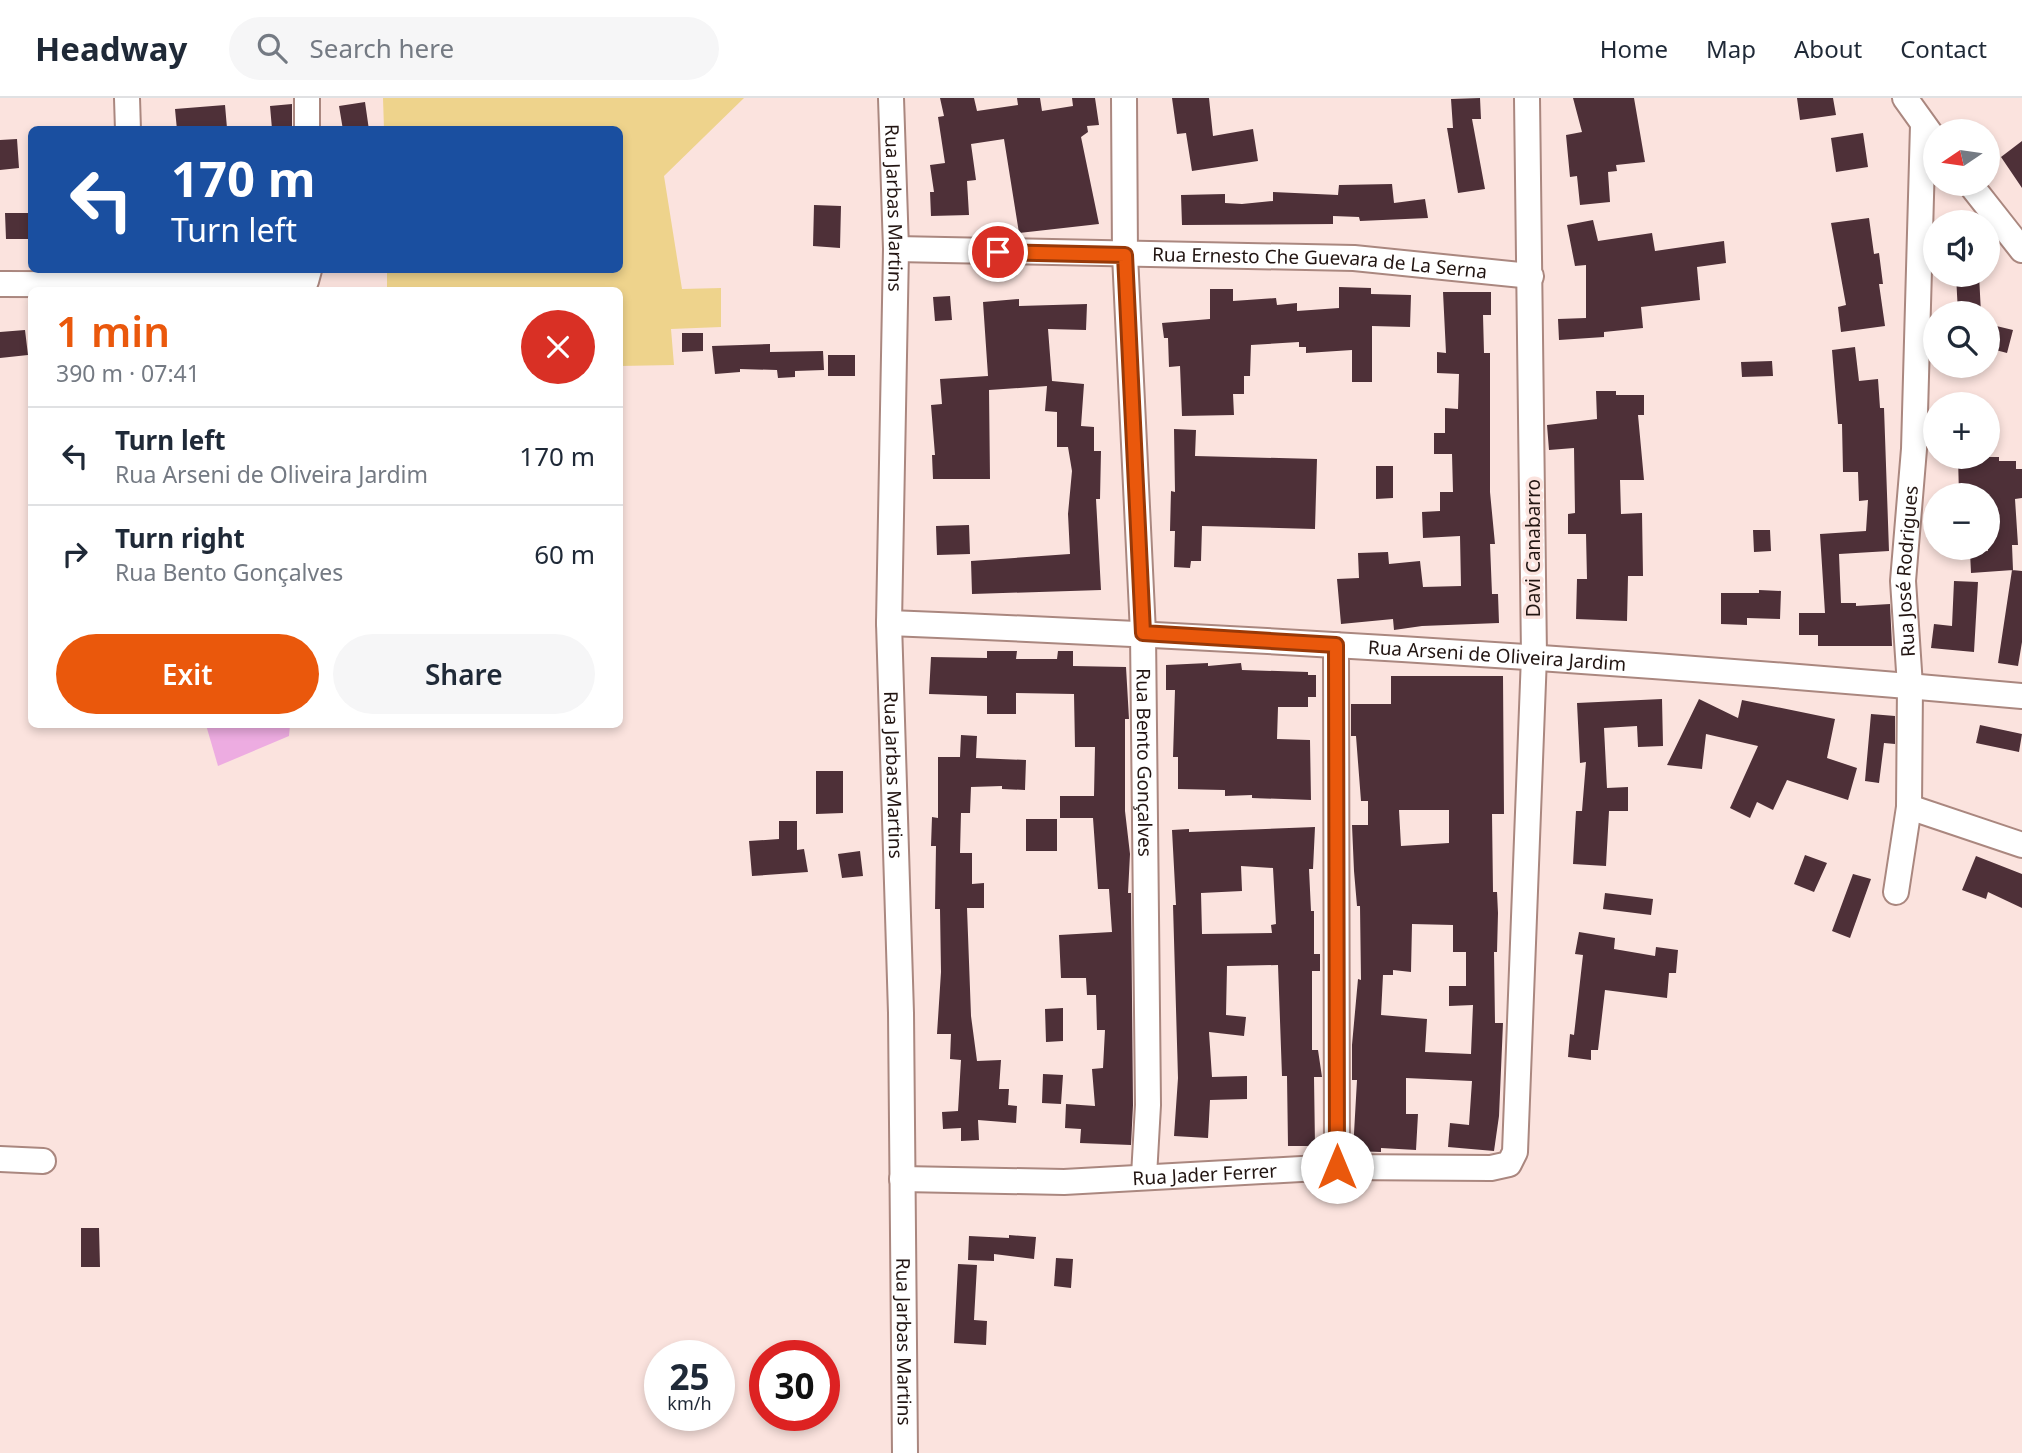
<!DOCTYPE html>
<html lang="en">
<head>
<meta charset="utf-8">
<style>
	body { margin:0; font-family:"Noto Sans",sans-serif; background:#f6f6f7; color:#1f2937; height:100vh; display:flex; flex-direction:column; font-size:26px; white-space:nowrap }
	* { box-sizing:border-box; margin:0 }
	p { font-size:23px; color:#747a83 }
	.icon { flex:none; width:38px; height:38px; fill:none; stroke:currentColor; stroke-width:2; stroke-linecap:round; stroke-linejoin:round }
	.map { position:relative; flex:1; overflow:hidden }
	.sheet { position:absolute; left:28px; top:189px; width:595px; height:441px; display:flex; flex-direction:column; background:#fff; border-radius:10px; box-shadow:0 4px 10px #0003 }
	.sheet>* { flex:none }
	.banner { position:absolute; left:28px; top:28px; width:595px; height:147px; border-radius:10px; box-shadow:0 4px 10px #0003; background:#1a4fa0; color:#fff; overflow:hidden }
	.needle { width:46px; rotate:257deg }
	.controls { position:absolute; left:1923px; top:21px; display:grid; gap:14px }
	.controls a { display:grid; place-items:center; width:77px; height:77px; border-radius:50%; background:#fff; box-shadow:0 4px 10px #0003; font-size:35px }
	.speed { position:absolute; left:644px; top:1242px; display:flex; gap:14px; font-size:35px; font-weight:700; text-align:center }
	.speed>* { display:grid; place-content:center; width:91px; height:91px; border-radius:50%; background:#fff; box-shadow:0 4px 10px #0003; line-height:1 }
	.speed small { font-size:18px; font-weight:400 }
	.speed .limit { border:10px solid #d22; background:#fff; color:#111 }
	.pin { position:absolute; display:grid; place-items:center; width:60px; height:60px; color:#fff; margin:-30px; border:4px solid #fff; border-radius:50%; box-shadow:0 2px 7px #0007 }
	.me { position:absolute; width:77px; margin:-38px; rotate:0deg; stroke-linejoin:round; filter:drop-shadow(0 0 5px #0008) }
	.turn { display:flex; align-items:center; gap:24px; height:147px; padding:0 28px; font-size:32px }
	.turn .icon { width:91px; height:91px; stroke-width:2.5 }
	.turn b { display:block; font-size:49px; line-height:60px }
	.round { display:grid; place-items:center; flex:none; width:74px; height:74px; border-radius:37px; background:#f6f6f7 }
	.head { display:flex; align-items:center; justify-content:space-between; height:119px; padding:0 28px }
	h1 { font-size:42px; font-weight:600; line-height:52px; color:#ea580c }
	.action { display:flex; gap:14px; margin-top:auto; padding:14px 28px }
	.action a { flex:1; height:80px; border-radius:42px; background:#ea580c; color:#fff; font-size:28px; font-weight:600; line-height:80px; text-align:center }
	.action a+a { background:#f6f6f7; color:#1f2937 }
	ul { padding:0; list-style:none }
	li { display:flex; align-items:center; gap:21px; height:98px; padding:0 28px; border-top:2px solid #e0e1e3 }
	li div { flex:1 }
	li b { display:block; font-size:26px }
	li em { font-style:normal }
	header { display:flex; align-items:center; gap:42px; box-sizing:border-box; height:98px; padding:0 35px; background:#fff; border-bottom:2px solid #e0e1e3 }
	header strong { font-size:33px }
	nav { display:flex; gap:38px; margin-inline-start:auto; font-size:24px }
	.search { width:490px; height:63px; background:#f6f6f7; display:flex; align-items:center; gap:18px; box-sizing:border-box; padding:0 24px; border-radius:38px; color:#747a83; font-size:26px }
	.map>svg:first-child { display:block }
</style>
</head>
<body>
<header>
<strong>Headway</strong>
<div class="search"><svg class="icon" aria-label="search" viewBox="0 0 24 24"><circle cx="10" cy="10" r="6"/><path d="M15 15l6 6"/></svg>Search here</div>
<nav><a>Home</a><a>Map</a><a>About</a><a>Contact</a></nav>
</header>
<div class="map">
<svg width="2022" height="1355" viewBox="0 0 2022 1355">
	<rect width="100%" height="100%" fill="#fbe3de"/>
	<path fill="#eed38c" d="M 383,0 L 744,0 L 664,78 L 682,191 L 721,190 L 721,229 L 671,231 L 674,267 L 620,268 L 620,192 L 387,192 L 387,172 L 620,172 L 620,32 L 384,31 Z"/>
	<path fill="#edace1" d="M 206,627 L 206,626 L 290,627 L 289,638 L 218,668 Z"/>
	<path fill="#4e3038" fill-rule="evenodd" d="M 940,0 L 974,0 L 977,13 L 1018,7 L 1017,0 L 1040,0 L 1042,13 L 1073,8 L 1072,0 L 1095,0 L 1099,27 L 1087,28 L 1088,34 L 1081,39 L 1099,126 L 1019,135 L 1004,41 L 971,46 L 976,82 L 967,83 L 969,117 L 931,118 L 930,94 L 934,94 L 930,67 L 945,65 L 938,19 L 944,18 Z
		M 1172,0 L 1209,0 L 1213,38 L 1253,31 L 1258,63 L 1192,73 L 1186,35 L 1177,36 Z
		M 1480,0 L 1481,21 L 1472,21 L 1485,91 L 1458,95 L 1447,30 L 1453,30 L 1451,1 Z
		M 1573,0 L 1634,0 L 1645,64 L 1616,67 L 1617,73 L 1608,74 L 1610,104 L 1580,107 L 1577,78 L 1570,79 L 1566,37 L 1582,34 Z
		M 1797,0 L 1833,0 L 1836,17 L 1800,22 Z
		M 365,4 L 369,32 L 343,32 L 339,8 Z
		M 292,6 L 292,29 L 272,31 L 270,8 Z
		M 225,7 L 227,30 L 177,32 L 175,11 Z
		M 1863,35 L 1868,69 L 1836,74 L 1831,40 Z
		M 17,41 L 19,70 L 0,72 L 0,42 Z
		M 2022,43 L 2022,90 L 2001,59 Z
		M 1392,86 L 1394,105 L 1425,101 L 1428,120 L 1360,123 L 1359,119 L 1333,118 L 1333,126 L 1182,127 L 1181,97 L 1225,96 L 1225,105 L 1242,106 L 1273,103 L 1273,94 L 1338,97 L 1339,87 Z
		M 814,107 L 841,108 L 840,150 L 813,148 Z
		M 5,115 L 32,115 L 32,141 L 6,141 Z
		M 1869,120 L 1874,156 L 1879,155 L 1883,186 L 1879,186 L 1885,228 L 1841,234 L 1838,209 L 1846,207 L 1831,125 Z
		M 1593,122 L 1598,143 L 1652,135 L 1655,153 L 1724,143 L 1726,165 L 1697,169 L 1700,202 L 1641,209 L 1643,230 L 1604,234 L 1604,239 L 1559,242 L 1558,221 L 1586,220 L 1586,167 L 1575,168 L 1567,127 Z
		M 1956,177 L 1979,177 L 1981,215 L 1958,215 Z
		M 1339,189 L 1371,190 L 1371,196 L 1411,197 L 1410,229 L 1372,228 L 1372,284 L 1352,284 L 1352,252 L 1306,255 L 1306,249 L 1299,249 L 1299,244 L 1251,247 L 1250,278 L 1244,278 L 1244,296 L 1233,296 L 1234,317 L 1182,318 L 1180,268 L 1169,269 L 1168,240 L 1164,240 L 1162,225 L 1210,221 L 1210,191 L 1233,191 L 1233,203 L 1276,200 L 1277,207 L 1297,205 L 1297,213 L 1339,210 Z
		M 1443,194 L 1491,194 L 1491,217 L 1483,217 L 1484,255 L 1490,255 L 1490,394 L 1495,446 L 1490,446 L 1492,496 L 1498,496 L 1499,525 L 1422,528 L 1394,532 L 1393,521 L 1341,526 L 1337,481 L 1359,480 L 1358,455 L 1388,454 L 1389,466 L 1420,463 L 1423,489 L 1461,488 L 1460,438 L 1423,440 L 1422,414 L 1440,413 L 1440,394 L 1453,394 L 1452,356 L 1434,356 L 1434,335 L 1445,335 L 1445,310 L 1458,311 L 1459,276 L 1437,275 L 1437,254 L 1446,255 Z
		M 950,198 L 952,222 L 935,223 L 933,199 Z
		M 1019,201 L 1019,208 L 1087,206 L 1086,232 L 1048,231 L 1052,283 L 1084,286 L 1081,328 L 1094,329 L 1094,353 L 1101,353 L 1100,401 L 1096,401 L 1101,492 L 972,496 L 971,463 L 1070,456 L 1068,416 L 1072,373 L 1068,349 L 1057,349 L 1057,314 L 1045,313 L 1047,288 L 989,292 L 990,381 L 933,381 L 932,357 L 935,357 L 931,307 L 942,306 L 940,281 L 988,278 L 983,204 Z
		M 1988,226 L 2013,232 L 2007,255 L 1988,250 Z
		M 25,232 L 28,257 L 0,260 L 0,234 Z
		M 682,235 L 703,235 L 703,253 L 682,254 Z
		M 770,246 L 770,254 L 823,253 L 824,272 L 795,273 L 795,279 L 778,280 L 777,272 L 740,271 L 740,274 L 715,276 L 712,248 Z
		M 1855,249 L 1859,283 L 1878,281 L 1880,310 L 1884,310 L 1889,453 L 1839,456 L 1841,505 L 1856,505 L 1856,508 L 1890,506 L 1892,548 L 1818,548 L 1818,537 L 1799,537 L 1799,515 L 1825,515 L 1820,436 L 1866,433 L 1868,402 L 1859,403 L 1858,374 L 1843,374 L 1842,326 L 1838,326 L 1832,252 Z
		M 828,257 L 855,257 L 855,278 L 828,278 Z
		M 1772,263 L 1773,278 L 1742,279 L 1741,264 Z
		M 1596,293 L 1616,293 L 1616,297 L 1644,297 L 1644,317 L 1638,317 L 1644,382 L 1620,382 L 1621,416 L 1642,415 L 1643,478 L 1628,478 L 1627,523 L 1576,521 L 1577,481 L 1587,481 L 1586,436 L 1568,436 L 1568,416 L 1575,415 L 1574,350 L 1549,352 L 1547,327 L 1597,321 Z
		M 1174,331 L 1196,332 L 1195,358 L 1317,361 L 1315,431 L 1202,428 L 1201,463 L 1191,463 L 1190,470 L 1174,469 L 1175,433 L 1170,433 L 1171,393 L 1175,394 Z
		M 1958,359 L 1999,359 L 1999,363 L 2016,363 L 2016,371 L 2022,371 L 2022,400 L 2015,401 L 2018,447 L 2012,447 L 2013,472 L 1971,475 L 1970,454 L 1988,453 L 1988,397 L 1959,397 Z
		M 1376,368 L 1393,368 L 1393,400 L 1376,401 Z
		M 969,427 L 970,456 L 937,457 L 936,428 Z
		M 1753,432 L 1770,432 L 1771,453 L 1754,454 Z
		M 2012,472 L 2022,473 L 2022,544 L 2018,568 L 1998,565 Z
		M 1954,483 L 1978,484 L 1974,554 L 1931,550 L 1934,526 L 1952,528 Z
		M 1759,492 L 1781,493 L 1780,521 L 1747,520 L 1747,527 L 1721,526 L 1721,495 L 1759,495 Z
		M 987,553 L 1017,553 L 1016,561 L 1057,561 L 1058,553 L 1073,553 L 1073,568 L 1126,569 L 1129,621 L 1125,621 L 1125,713 L 1130,756 L 1128,795 L 1131,795 L 1133,1007 L 1131,1047 L 1080,1045 L 1081,1031 L 1065,1030 L 1066,1006 L 1095,1008 L 1092,971 L 1103,970 L 1105,932 L 1097,932 L 1096,897 L 1087,897 L 1086,880 L 1061,880 L 1059,837 L 1112,834 L 1109,791 L 1098,791 L 1093,720 L 1060,720 L 1060,698 L 1094,698 L 1095,649 L 1075,649 L 1074,596 L 1016,595 L 1016,616 L 987,616 L 987,598 L 929,596 L 931,559 L 987,560 Z
		M 1208,565 L 1208,568 L 1241,565 L 1242,572 L 1308,574 L 1308,577 L 1316,577 L 1316,599 L 1308,599 L 1308,609 L 1278,609 L 1277,641 L 1310,642 L 1311,702 L 1252,700 L 1252,697 L 1225,698 L 1225,692 L 1178,691 L 1178,659 L 1173,659 L 1175,592 L 1166,592 L 1166,567 Z
		M 1391,578 L 1503,578 L 1504,716 L 1492,716 L 1493,794 L 1497,794 L 1498,815 L 1497,854 L 1494,854 L 1495,925 L 1503,925 L 1499,1018 L 1494,1053 L 1448,1049 L 1450,1025 L 1469,1027 L 1472,983 L 1406,980 L 1406,1016 L 1418,1016 L 1416,1052 L 1381,1050 L 1381,1054 L 1353,1053 L 1357,982 L 1352,982 L 1352,947 L 1358,881 L 1361,882 L 1360,808 L 1357,808 L 1354,773 L 1352,727 L 1368,727 L 1368,703 L 1361,703 L 1356,638 L 1351,638 L 1351,606 L 1391,606 ZM 1399,712 L 1449,712 L 1449,745 L 1401,748 ZM 1412,826 L 1453,827 L 1453,854 L 1466,854 L 1466,888 L 1449,888 L 1449,908 L 1473,907 L 1471,956 L 1425,954 L 1427,921 L 1381,917 L 1383,877 L 1393,877 L 1393,872 L 1411,874 Z
		M 1662,601 L 1663,648 L 1638,649 L 1637,628 L 1604,630 L 1607,690 L 1628,689 L 1628,713 L 1609,713 L 1606,768 L 1573,766 L 1576,713 L 1582,713 L 1586,664 L 1580,665 L 1577,605 Z
		M 1699,601 L 1738,620 L 1742,602 L 1835,621 L 1827,660 L 1857,670 L 1848,702 L 1787,682 L 1773,712 L 1757,704 L 1750,720 L 1730,710 L 1758,648 L 1706,636 L 1702,671 L 1667,667 Z
		M 1871,616 L 1895,618 L 1895,646 L 1884,645 L 1879,685 L 1865,683 Z
		M 1980,627 L 2022,636 L 2019,654 L 1976,645 Z
		M 961,637 L 977,638 L 976,660 L 1026,662 L 1025,692 L 1002,691 L 1002,688 L 971,689 L 970,715 L 961,715 L 960,755 L 972,755 L 972,786 L 984,785 L 984,810 L 967,810 L 971,918 L 977,963 L 1001,962 L 999,991 L 1009,991 L 1008,1007 L 1017,1008 L 1016,1025 L 978,1022 L 979,1042 L 961,1043 L 961,1030 L 943,1031 L 942,1014 L 958,1013 L 961,962 L 950,961 L 951,936 L 937,936 L 941,874 L 940,811 L 935,811 L 936,748 L 931,748 L 932,719 L 938,720 L 938,659 L 960,659 Z
		M 816,673 L 843,673 L 843,715 L 816,716 Z
		M 1026,721 L 1057,721 L 1057,753 L 1026,753 Z
		M 779,723 L 797,723 L 797,752 L 804,751 L 808,774 L 752,778 L 749,743 L 779,741 Z
		M 1315,729 L 1313,771 L 1309,771 L 1311,813 L 1314,813 L 1314,856 L 1320,856 L 1320,873 L 1312,873 L 1312,952 L 1318,952 L 1322,979 L 1314,979 L 1315,1048 L 1288,1048 L 1287,978 L 1282,978 L 1278,867 L 1227,868 L 1226,917 L 1246,919 L 1244,938 L 1209,934 L 1212,979 L 1247,978 L 1247,1001 L 1210,1002 L 1208,1040 L 1174,1038 L 1178,980 L 1173,807 L 1176,807 L 1172,732 L 1189,731 L 1189,734 ZM 1241,768 L 1273,770 L 1276,826 L 1271,827 L 1272,835 L 1202,836 L 1201,795 L 1242,793 Z
		M 860,753 L 863,778 L 842,780 L 838,756 Z
		M 1805,757 L 1827,765 L 1814,794 L 1794,786 Z
		M 1976,758 L 2022,776 L 2022,810 L 1988,794 L 1986,801 L 1962,792 Z
		M 1853,776 L 1871,781 L 1850,840 L 1832,833 Z
		M 1605,795 L 1653,801 L 1651,817 L 1603,811 Z
		M 1579,834 L 1615,840 L 1614,851 L 1655,858 L 1656,849 L 1678,852 L 1676,875 L 1669,875 L 1667,900 L 1605,892 L 1598,952 L 1591,952 L 1591,962 L 1568,959 L 1570,936 L 1574,937 L 1583,857 L 1575,856 Z
		M 1063,910 L 1063,943 L 1046,944 L 1045,911 Z
		M 1043,976 L 1063,977 L 1061,1006 L 1042,1005 Z
		M 81,1130 L 99,1130 L 100,1169 L 81,1169 Z
		M 1009,1137 L 1036,1139 L 1034,1161 L 994,1156 L 994,1163 L 968,1162 L 969,1138 L 1009,1140 Z
		M 1056,1160 L 1073,1161 L 1071,1190 L 1054,1188 Z
		M 958,1166 L 977,1167 L 974,1222 L 987,1223 L 986,1247 L 954,1245 Z"/>
	<g fill="none" stroke-linecap="round" stroke-linejoin="round">
		<g stroke="#aa877f" stroke-width="28">
			<g id="street">
				<path d="M 127,0 L 128,32"/>
				<path d="M 307,0 L 307,32"/>
				<path id="s1" d="M 891,0 L 896,151 L 889,525 L 901,915 L 905,1355"/>
				<path id="s2" d="M 1124,0 L 1125,157 L 1143,535 L 1148,1007 L 1144,1078"/>
				<path d="M 1905,0 L 1933,39"/>
				<path d="M 1970,86 L 2022,152"/>
				<path id="s3" d="M 896,151 L 1354,160 L 1531,178"/>
				<path d="M 0,186 L 293,187 L 306,183 L 309,172"/>
				<path id="s4" d="M 889,525 C 1267,540 1645,564 2022,598"/>
				<path d="M 1336,547 L 1337,1069"/>
				<path d="M 1909,709 L 2022,747"/>
				<path id="s5" d="M 1896,794 L 1909,709 L 1910,588 L 1903,483 L 1914,351 L 1923,27"/>
				<path d="M 0,1061 L 43,1063"/>
				<path id="s6" d="M 902,1081 L 1064,1084 L 1337,1069 L 1491,1070 L 1509,1066 L 1515,1054 L 1534,558 L 1527,0"/>
			</g>
		</g>
		<use href="#street" stroke="#fff" stroke-width="24"/>
	</g>
	<g fill="none" stroke-linecap="round" stroke-linejoin="round">
		<g stroke="#983908" stroke-width="18">
			<path id="route" d="M 998,154 L 1125,157 L 1143,535 L 1336,547 L 1337,1069"/>
		</g>
		<use href="#route" stroke="#ea580c" stroke-width="12"/>
	</g>
	<g text-anchor="middle" dominant-baseline="central" stroke-width="7" stroke-linejoin="round" paint-order="stroke">
		<g font-size="19" fill="#221512" stroke="#fbe3de">
			<text stroke="none"><textPath href="#s1" startOffset="110">Rua Jarbas Martins</textPath></text>
			<text stroke="none"><textPath href="#s3" startOffset="424">Rua Ernesto Che Guevara de La Serna</textPath></text>
			<text transform="translate(1533 450) rotate(-90)">Davi Canabarro</text>
			<text stroke="none"><textPath href="#s5" startOffset="322">Rua José Rodrigues</textPath></text>
			<text stroke="none"><textPath href="#s4" startOffset="609">Rua Arseni de Oliveira Jardim</textPath></text>
			<text stroke="none"><textPath href="#s2" startOffset="665">Rua Bento Gonçalves</textPath></text>
			<text stroke="none"><textPath href="#s1" startOffset="677">Rua Jarbas Martins</textPath></text>
			<text stroke="none"><textPath href="#s6" startOffset="303">Rua Jader Ferrer</textPath></text>
			<text stroke="none"><textPath href="#s1" startOffset="1244">Rua Jarbas Martins</textPath></text>
		</g>
	</g>
</svg>
<div class="controls">
<a><svg class="needle" viewBox="-14 -14 28 28"><path d="M0-13l5 13h-10z" fill="#e53935"/><path d="M0 13l5-13h-10z" fill="#747a83"/></svg></a>
<a><svg class="icon" aria-label="sound" viewBox="0 0 24 24"><path d="M4 9h4l5-4v14l-5-4H4zM17 9q2 3 0 6"/></svg></a>
<a><svg class="icon" aria-label="search" viewBox="0 0 24 24"><circle cx="10" cy="10" r="6"/><path d="M15 15l6 6"/></svg></a>
<a>+</a>
<a>−</a>
</div>
<div class="speed"><div>25<small>km/h</small></div><div class="limit">30</div></div>
<div class="pin" style="left:998px;top:154px;background:#d93025"><svg class="icon" aria-label="arrive" viewBox="0 0 24 24"><path d="M6 21V4h12l-3 4 3 4H6"/></svg></div>
<svg class="me" style="left:1337px;top:1069px" viewBox="-20 -20 40 40"><circle r="19" fill="#fff"/><path d="M0-13L10 11 0 6-10 11z" fill="#ea580c"/></svg>
<div class="banner">
<div class="turn"><svg class="icon" aria-label="left" viewBox="0 0 24 24"><path d="M17 20v-9H6M10 6l-5 5 5 5"/></svg><div><b>170 m</b>Turn left</div></div>
</div>
<section class="sheet">
<div class="head"><div><h1>1 min</h1><p>390 m · 07:41</p></div><a class="round" style="background:#d93025;color:#fff"><svg class="icon" aria-label="close" viewBox="0 0 24 24"><path d="M6 6l12 12M18 6L6 18"/></svg></a></div>
<ul>
<li><svg class="icon" aria-label="left" viewBox="0 0 24 24"><path d="M17 20v-9H6M10 6l-5 5 5 5"/></svg><div><b>Turn left</b><p>Rua Arseni de Oliveira Jardim</p></div><em>170 m</em></li>
<li><svg class="icon" aria-label="right" viewBox="0 0 24 24"><path d="M7 20v-9h11M14 6l5 5-5 5"/></svg><div><b>Turn right</b><p>Rua Bento Gonçalves</p></div><em>60 m</em></li>
</ul>
<div class="action"><a>Exit</a><a>Share</a></div>
</section>
</div>
</body>
</html>
